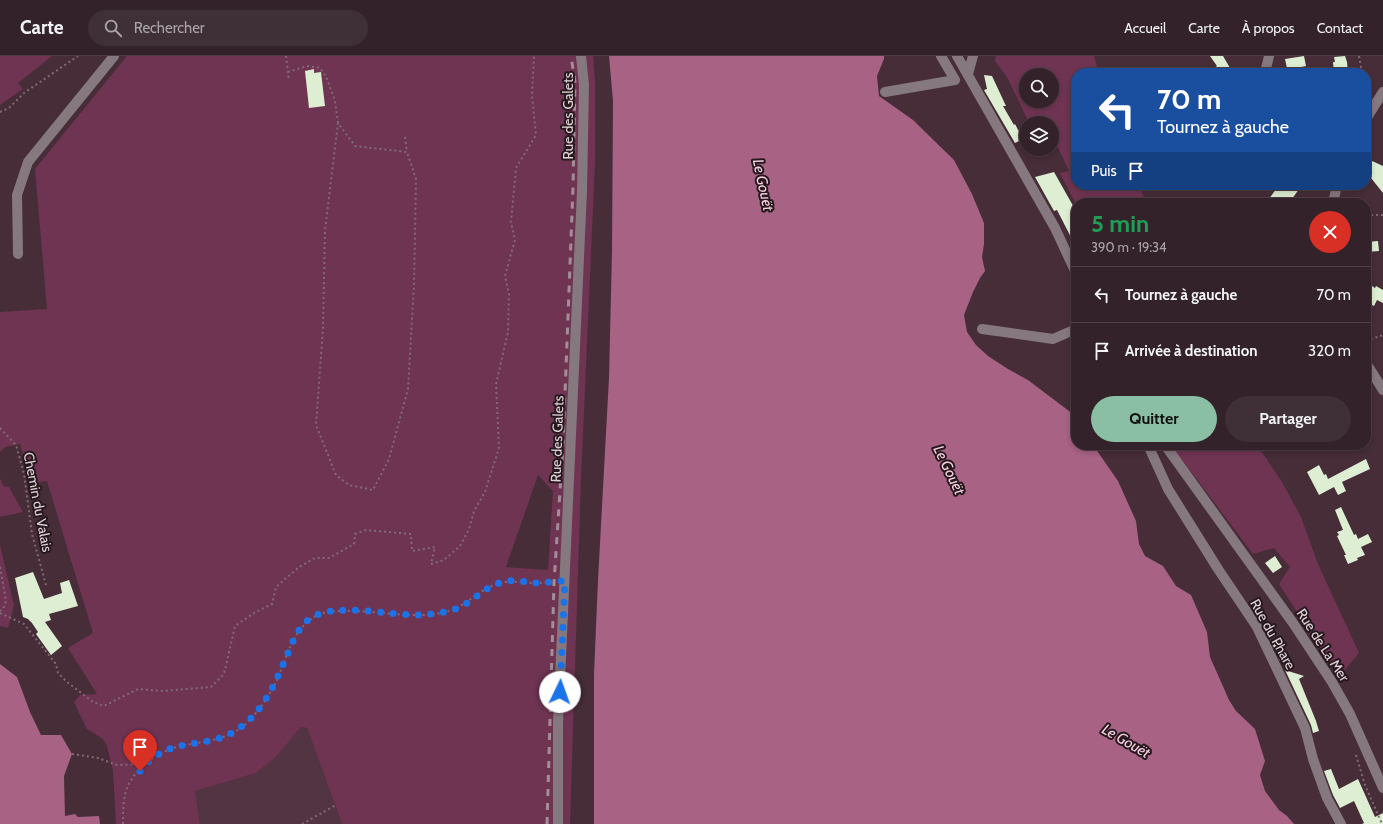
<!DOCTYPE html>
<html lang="fr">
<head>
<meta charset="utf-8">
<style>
	body { margin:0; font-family:Cabin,sans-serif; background:#3f2f36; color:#f1f3f6; height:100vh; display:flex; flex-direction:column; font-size:15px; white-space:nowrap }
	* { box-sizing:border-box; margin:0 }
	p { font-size:13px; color:#a9a4a8 }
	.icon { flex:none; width:22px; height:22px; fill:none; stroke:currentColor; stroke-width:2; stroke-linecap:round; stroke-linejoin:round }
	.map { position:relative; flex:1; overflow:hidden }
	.details { position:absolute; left:1071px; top:142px; width:300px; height:252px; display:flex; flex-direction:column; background:#34222a; border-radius:16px; box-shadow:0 2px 6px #0003,0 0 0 1px #4e3f47 }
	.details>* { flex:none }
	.guide { position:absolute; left:1071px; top:12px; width:300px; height:122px; border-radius:16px; box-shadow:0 2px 6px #0003,0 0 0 1px #4e3f47; background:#1a4fa0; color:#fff; overflow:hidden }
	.tools { position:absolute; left:1019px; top:12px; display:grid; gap:8px }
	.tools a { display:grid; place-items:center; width:40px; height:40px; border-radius:50%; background:#34222a; box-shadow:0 2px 6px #0003,0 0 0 1px #4e3f47; font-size:20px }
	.pin { position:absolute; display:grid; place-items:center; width:34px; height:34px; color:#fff; margin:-41px -17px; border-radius:50% 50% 50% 0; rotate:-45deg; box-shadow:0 0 4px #0007 }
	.pin .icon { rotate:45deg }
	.me { position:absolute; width:44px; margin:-22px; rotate:3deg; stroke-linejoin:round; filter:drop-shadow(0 0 3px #0008) }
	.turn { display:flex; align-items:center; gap:14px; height:84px; padding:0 20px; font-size:18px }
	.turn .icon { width:52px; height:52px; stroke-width:2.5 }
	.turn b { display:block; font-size:28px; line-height:34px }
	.then { display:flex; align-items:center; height:38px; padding:0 20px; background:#0003; gap:8px; font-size:15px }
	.round { display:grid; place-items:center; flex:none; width:42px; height:42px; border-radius:21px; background:#3f2f36 }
	.overview { display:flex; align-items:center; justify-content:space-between; height:68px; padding:0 20px }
	h1 { font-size:24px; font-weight:700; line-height:30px; color:#1e9e55 }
	.cta { display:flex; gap:8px; margin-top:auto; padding:8px 20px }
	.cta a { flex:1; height:46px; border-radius:24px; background:#8abfa5; color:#111; font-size:16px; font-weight:700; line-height:46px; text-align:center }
	.cta a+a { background:#3f2f36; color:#f1f3f6 }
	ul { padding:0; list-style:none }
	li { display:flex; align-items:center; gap:12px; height:56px; padding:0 20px; border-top:1px solid #4e3f47 }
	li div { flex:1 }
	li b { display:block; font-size:15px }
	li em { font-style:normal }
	header { display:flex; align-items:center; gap:24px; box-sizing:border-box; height:56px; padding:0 20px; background:#34222a; border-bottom:1px solid #4e3f47 }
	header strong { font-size:19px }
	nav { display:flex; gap:22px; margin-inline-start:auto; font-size:14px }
	.search { width:280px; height:36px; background:#3f2f36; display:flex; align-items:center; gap:10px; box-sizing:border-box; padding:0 14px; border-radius:22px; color:#a9a4a8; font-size:15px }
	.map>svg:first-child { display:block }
</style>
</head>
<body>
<header>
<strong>Carte</strong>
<div class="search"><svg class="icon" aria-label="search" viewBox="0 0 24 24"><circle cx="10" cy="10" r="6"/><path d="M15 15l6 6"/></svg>Rechercher</div>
<nav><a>Accueil</a><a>Carte</a><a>À propos</a><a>Contact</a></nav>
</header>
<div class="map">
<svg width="1383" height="768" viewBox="0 0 1383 768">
	<rect width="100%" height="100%" fill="#462d38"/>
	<path fill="#533443" d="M 301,671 L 307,672 L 342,768 L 200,768 L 195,735 L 256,717 L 276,701 Z"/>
	<path fill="#6f3452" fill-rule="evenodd" d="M 0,0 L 52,0 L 18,27 L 23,33 L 0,49 Z
		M 127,0 L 593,0 L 595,26 L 595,107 L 581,422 L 570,768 L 342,768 L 307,672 L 301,671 L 276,701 L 256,717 L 195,735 L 200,768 L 116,768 L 113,715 L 107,690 L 103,683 L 87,673 L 74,646 L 80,639 L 97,638 L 68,592 L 93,577 L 47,425 L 31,427 L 20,388 L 5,391 L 0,396 L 0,256 L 47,253 L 35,113 ZM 538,419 L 553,435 L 548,514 L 506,511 Z
		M 996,0 L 1094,0 L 1099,17 L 1076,17 L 1076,129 L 1139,129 L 1146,147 L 1076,147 L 1076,148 L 1060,117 L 1069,115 L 1054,83 L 1052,82 L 1052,67 L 1029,67 L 1007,21 L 995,5 ZM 1026,19 L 1052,19 L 1052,45 L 1026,45 Z
		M 1171,389 L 1257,389 L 1282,426 L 1301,461 L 1318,508 L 1359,597 L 1339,621 L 1279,528 L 1290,511 L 1274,492 L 1253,498 Z
		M 0,422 L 3,430 L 9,431 L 23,456 L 0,461 Z
		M 0,489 L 14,549 L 8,572 L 0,570 Z"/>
	<path fill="#a76284" d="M 609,0 L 884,0 L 884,3 L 877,20 L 879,40 L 913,64 L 954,104 L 972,138 L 984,167 L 984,188 L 982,201 L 985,215 L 980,222 L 973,236 L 964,259 L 967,276 L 976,289 L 988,300 L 1008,313 L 1028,324 L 1069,355 L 1076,364 L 1076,389 L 1093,389 L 1118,425 L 1136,465 L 1139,488 L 1145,500 L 1163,510 L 1176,530 L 1191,539 L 1207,576 L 1210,601 L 1229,644 L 1236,655 L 1255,673 L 1265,705 L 1260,719 L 1265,735 L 1279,754 L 1287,760 L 1294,768 L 594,768 L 594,618 L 598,524 L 609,322 L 612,195 L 613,45 Z
		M 0,608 L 17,621 L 30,656 L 41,679 L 61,679 L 72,698 L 64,720 L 65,760 L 75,758 L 78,761 L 99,760 L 100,768 L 0,768 Z"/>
	<path fill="#ddeed3" d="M 1210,0 L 1223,0 L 1233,17 L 1207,17 L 1217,10 Z
		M 1304,0 L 1306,10 L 1301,11 L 1302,14 L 1288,17 L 1285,3 Z
		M 1345,0 L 1347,6 L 1348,17 L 1334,17 L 1333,6 L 1335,6 L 1334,1 Z
		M 314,13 L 314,17 L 321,16 L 325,50 L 309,52 L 305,15 Z
		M 984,19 L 992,20 L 1006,50 L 1003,50 L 1014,69 L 1015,68 L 1023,83 L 1015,87 L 984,34 L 987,33 Z
		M 1370,104 L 1383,110 L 1383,137 L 1367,117 Z
		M 1054,116 L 1076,155 L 1076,191 L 1057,154 L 1054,155 L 1035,121 Z
		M 1279,129 L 1302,129 L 1289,147 L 1266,147 Z
		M 1378,185 L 1379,195 L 1366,196 L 1366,186 Z
		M 1366,226 L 1375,232 L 1376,230 L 1383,234 L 1383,247 L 1377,244 L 1374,250 L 1366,246 Z
		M 1366,403 L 1370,413 L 1342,426 L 1346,435 L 1338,439 L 1334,431 L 1319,439 L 1307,416 L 1319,409 L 1324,419 L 1326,418 L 1328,423 Z
		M 1341,451 L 1354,479 L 1356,478 L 1358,483 L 1368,478 L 1372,486 L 1361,491 L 1365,499 L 1357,502 L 1358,504 L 1348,508 L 1344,499 L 1346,499 L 1337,480 L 1339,479 L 1337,476 L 1343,474 L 1335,454 Z
		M 1275,500 L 1282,511 L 1273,517 L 1265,507 Z
		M 33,516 L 44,543 L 62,537 L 60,527 L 69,524 L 78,550 L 49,558 L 51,564 L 45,566 L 62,590 L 51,599 L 36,578 L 38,576 L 32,567 L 28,563 L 23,561 L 15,522 Z
		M 1276,582 L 1286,602 L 1280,605 L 1271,585 Z
		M 1285,614 L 1304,620 L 1299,623 L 1316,665 L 1319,675 L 1313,677 L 1311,669 Z
		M 1331,713 L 1339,733 L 1358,723 L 1375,761 L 1383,757 L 1383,768 L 1362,768 L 1364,767 L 1354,745 L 1340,752 L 1333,739 L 1324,715 Z"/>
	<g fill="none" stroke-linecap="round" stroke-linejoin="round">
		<path stroke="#816b75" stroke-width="2" stroke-dasharray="2 3" stroke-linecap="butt" d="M 286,0 L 289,25
			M 1359,0 L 1362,17
			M 288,16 L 307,10 L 320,12 L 326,20 L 335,45 L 338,67 L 355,90 L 407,96 L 416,123 L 414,230 L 408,333 L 389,403 L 373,434 L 349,429 L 336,419 L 316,369 L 323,272 L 325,174 L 338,67
			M 0,56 L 9,52 L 24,37 L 78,0
			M 405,81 L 407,96
			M 1366,159 L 1383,159
			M 1366,285 L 1383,279
			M 0,372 L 16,389 L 24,418 L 32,478 L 46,529
			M 431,508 L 444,504 L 460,490 L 469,473 L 474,455 L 485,436 L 499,392 L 496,328 L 508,276 L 509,238 L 505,220 L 515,184 L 511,166 L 516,112 L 536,79 L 532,39 L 534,0
			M 0,511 L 6,545 L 3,553 L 0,555
			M 0,557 L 24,568 L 56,608 L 58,617 L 67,626 L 93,646 L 104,650 L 138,633 L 163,635 L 211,631 L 224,618 L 235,570 L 254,557 L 272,548 L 276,531 L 299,511 L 315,502 L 329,502 L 354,488 L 355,478 L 366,474 L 411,478 L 412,495 L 435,491 L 431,508
			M 72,698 L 98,702 L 117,709 L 146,708
			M 1356,699 L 1365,729 L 1382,768
			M 123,768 C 123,756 123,743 127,732 C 136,711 159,695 180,690 C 200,686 221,685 238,674 C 255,662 268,642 277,624 C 287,601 293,571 318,559 C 326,555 335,555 344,555 C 376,554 409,563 441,557 C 464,553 474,537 494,529 C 508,523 521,527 536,527 C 542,527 548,526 554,525
			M 302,768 L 336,749"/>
		<path stroke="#85787e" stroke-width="10" d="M 957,0 L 1055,172 L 1076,217
			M 1265,17 L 1269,0
			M 968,18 L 973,0
			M 885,36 L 955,24 L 941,0
			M 1366,63 L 1383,36
			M 1333,147 L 1337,129
			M 18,198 L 17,139 L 28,106 L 114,0
			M 982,273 L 1053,283 L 1076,273
			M 1366,307 L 1383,334
			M 1148,389 L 1168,433 L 1218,513 L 1257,571 L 1305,672 L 1313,703 L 1327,742 L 1341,768
			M 1165,389 L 1293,567 L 1332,626 L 1350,658 L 1383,732
			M 558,768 L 558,667 L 582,135 L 584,29 L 581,0"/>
		<path stroke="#a38e97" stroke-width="3" stroke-dasharray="7 7" stroke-linecap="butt" d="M 547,768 L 554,527 L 563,389 L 573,132 L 575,26 L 571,0"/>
	</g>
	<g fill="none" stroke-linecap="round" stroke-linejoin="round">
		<path stroke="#1a73e8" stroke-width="7" stroke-dasharray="0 12.6" d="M 140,715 C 146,707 154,700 163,696 C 185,684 215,690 238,673 C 262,657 274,630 285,604 C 291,590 296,575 307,565 C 330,544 390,560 420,559 C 432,558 446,557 458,552 C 475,544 483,532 502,526 C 512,523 525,526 535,527 C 545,527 555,525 565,525 L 560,636"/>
	</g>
	<g text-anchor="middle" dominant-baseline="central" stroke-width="4" stroke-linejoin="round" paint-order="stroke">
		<g font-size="14" fill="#e1d0d7" stroke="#25191e">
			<text transform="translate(568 60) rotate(-90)">Rue des Galets</text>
			<text transform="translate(557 383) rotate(-88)">Rue des Galets</text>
			<text transform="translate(38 446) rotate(79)">Chemin du Valais</text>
			<text transform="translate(1273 578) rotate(61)">Rue du Phare</text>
			<text transform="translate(1323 589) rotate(57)">Rue de La Mer</text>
		</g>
		<g font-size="15" font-style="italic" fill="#f9d0e2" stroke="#25191e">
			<text transform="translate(763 129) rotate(78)">Le Gouët</text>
			<text transform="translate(949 414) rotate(64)">Le Gouët</text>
			<text transform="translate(1126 685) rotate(30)">Le Gouët</text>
		</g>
	</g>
</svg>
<div class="tools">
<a><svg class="icon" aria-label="search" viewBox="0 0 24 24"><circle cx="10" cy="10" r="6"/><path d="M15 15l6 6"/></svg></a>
<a><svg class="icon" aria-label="layers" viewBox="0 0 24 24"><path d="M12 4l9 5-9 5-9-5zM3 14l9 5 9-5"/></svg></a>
</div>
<div class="pin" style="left:140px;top:715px;background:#d93025"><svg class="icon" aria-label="arrive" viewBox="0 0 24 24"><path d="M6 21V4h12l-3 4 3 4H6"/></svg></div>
<svg class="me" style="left:560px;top:636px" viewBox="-20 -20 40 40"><circle r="19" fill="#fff"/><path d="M0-13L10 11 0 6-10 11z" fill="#1a73e8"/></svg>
<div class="guide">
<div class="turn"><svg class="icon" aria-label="left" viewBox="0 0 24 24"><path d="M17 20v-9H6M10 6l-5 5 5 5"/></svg><div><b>70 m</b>Tournez à gauche</div></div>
<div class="then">Puis<svg class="icon" aria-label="arrive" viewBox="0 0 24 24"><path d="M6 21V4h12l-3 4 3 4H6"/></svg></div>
</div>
<section class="details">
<div class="overview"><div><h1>5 min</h1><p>390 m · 19:34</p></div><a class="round" style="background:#d93025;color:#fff"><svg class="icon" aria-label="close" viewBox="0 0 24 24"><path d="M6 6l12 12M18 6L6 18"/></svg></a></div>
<ul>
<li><svg class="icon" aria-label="left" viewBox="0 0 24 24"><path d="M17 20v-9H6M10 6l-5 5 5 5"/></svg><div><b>Tournez à gauche</b></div><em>70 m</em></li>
<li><svg class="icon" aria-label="arrive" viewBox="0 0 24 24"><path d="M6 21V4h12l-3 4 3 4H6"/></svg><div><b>Arrivée à destination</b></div><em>320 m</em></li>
</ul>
<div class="cta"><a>Quitter</a><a>Partager</a></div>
</section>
</div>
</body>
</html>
